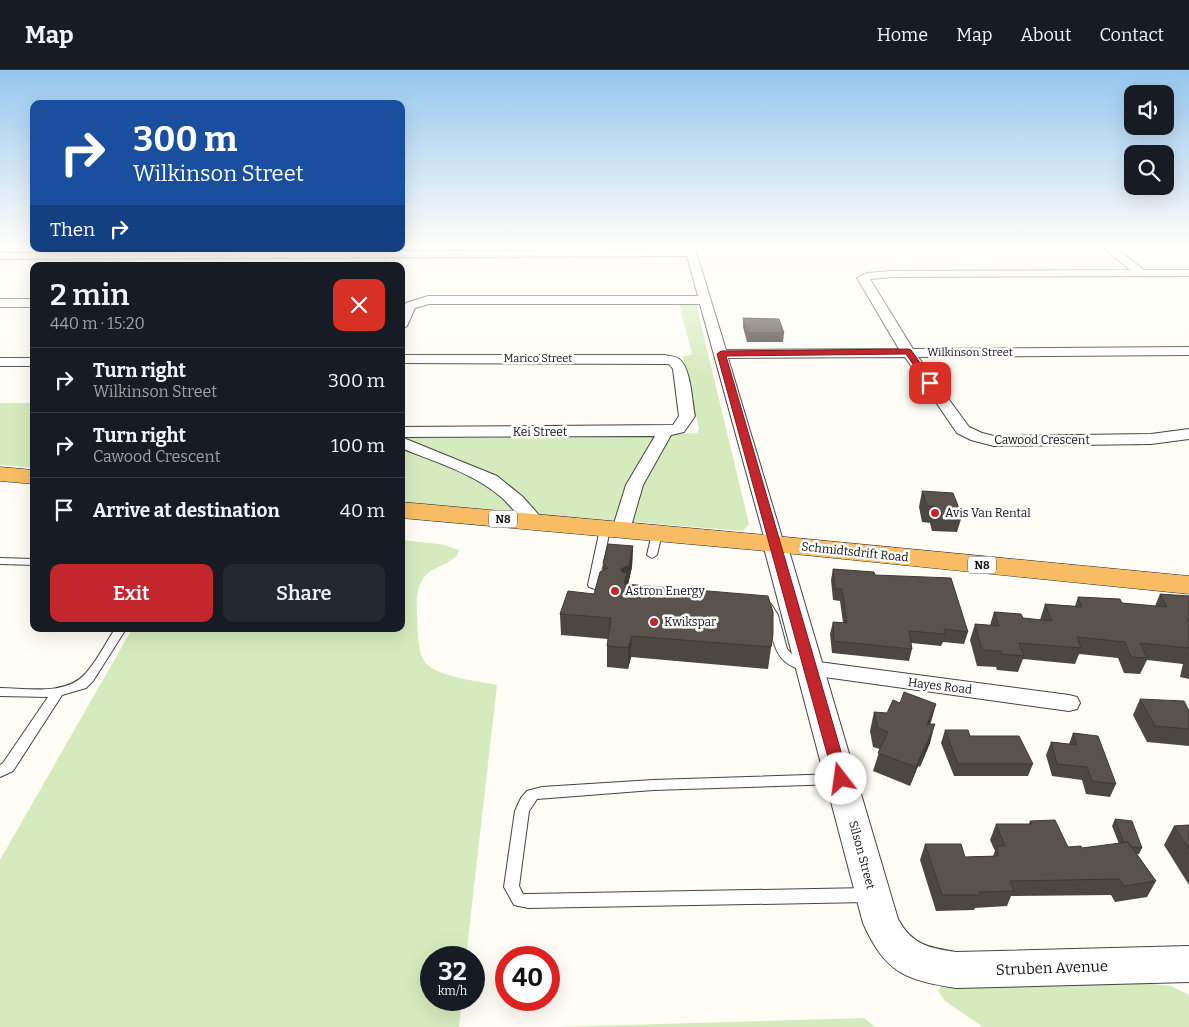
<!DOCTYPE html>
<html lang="en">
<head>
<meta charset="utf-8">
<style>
	body { margin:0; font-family:Bitter,serif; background:#242831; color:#f1f3f6; height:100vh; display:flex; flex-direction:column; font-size:19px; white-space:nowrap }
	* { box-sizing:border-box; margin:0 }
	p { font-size:16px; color:#9ea1a6 }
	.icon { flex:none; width:28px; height:28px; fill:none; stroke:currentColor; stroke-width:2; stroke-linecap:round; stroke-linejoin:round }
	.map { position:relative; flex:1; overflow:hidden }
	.panel { position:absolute; left:30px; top:192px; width:375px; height:370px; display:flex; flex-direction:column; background:#171b24; border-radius:10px; box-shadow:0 5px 20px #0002 }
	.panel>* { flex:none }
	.hud { position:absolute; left:30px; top:30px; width:375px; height:152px; border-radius:10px; box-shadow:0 5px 20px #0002; background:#1a4fa0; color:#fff; overflow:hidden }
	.controls { position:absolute; left:1124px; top:15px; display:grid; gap:10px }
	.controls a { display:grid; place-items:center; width:50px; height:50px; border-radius:10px; background:#171b24; box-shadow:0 5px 20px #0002; font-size:25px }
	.speed { position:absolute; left:420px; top:876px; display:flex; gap:10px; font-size:25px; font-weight:700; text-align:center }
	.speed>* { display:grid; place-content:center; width:65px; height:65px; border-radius:50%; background:#171b24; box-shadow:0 5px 20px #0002; line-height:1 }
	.speed small { font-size:12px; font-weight:400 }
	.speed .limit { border:8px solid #d22; background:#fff; color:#111 }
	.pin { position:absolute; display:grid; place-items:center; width:42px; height:42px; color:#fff; margin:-21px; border-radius:10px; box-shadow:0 2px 8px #0006 }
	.me { position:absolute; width:55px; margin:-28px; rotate:345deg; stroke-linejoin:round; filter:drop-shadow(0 0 4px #0008) }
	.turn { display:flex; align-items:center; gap:18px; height:105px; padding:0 20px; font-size:22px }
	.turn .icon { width:65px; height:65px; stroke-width:2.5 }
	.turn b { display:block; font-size:35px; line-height:42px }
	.then { display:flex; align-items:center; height:48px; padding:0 20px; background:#0003; gap:10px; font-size:19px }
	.round { display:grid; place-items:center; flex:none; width:52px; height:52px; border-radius:10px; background:#242831 }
	.summary { display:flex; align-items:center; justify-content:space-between; height:85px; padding:0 20px }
	h1 { font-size:30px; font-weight:600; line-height:38px }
	.primary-button { display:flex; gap:10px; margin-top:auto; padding:10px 20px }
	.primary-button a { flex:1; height:58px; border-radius:10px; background:#c4262e; color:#fff; font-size:20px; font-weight:600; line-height:58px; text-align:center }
	.primary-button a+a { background:#242831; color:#f1f3f6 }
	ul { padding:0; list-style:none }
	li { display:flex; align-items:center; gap:15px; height:65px; padding:0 20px; border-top:1px solid #363941 }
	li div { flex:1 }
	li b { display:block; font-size:19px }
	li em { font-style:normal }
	header { display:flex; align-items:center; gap:30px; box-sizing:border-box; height:70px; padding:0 25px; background:#171b24; border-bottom:1px solid #363941 }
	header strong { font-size:24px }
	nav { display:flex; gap:28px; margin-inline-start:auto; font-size:18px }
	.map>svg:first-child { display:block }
</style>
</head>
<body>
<header>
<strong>Map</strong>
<nav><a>Home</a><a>Map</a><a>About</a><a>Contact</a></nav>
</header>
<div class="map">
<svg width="1189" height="957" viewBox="0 0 1189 957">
	<rect width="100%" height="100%" fill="#fffdf5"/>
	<path fill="#d5ebbd" d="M 679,234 L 696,234 L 749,454 L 743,461 L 401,433 L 401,368 L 630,367 L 697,363 L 699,359 L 683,287 L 692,284 Z
		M 0,333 L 34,333 L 34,398 L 0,395 Z
		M 401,470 L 440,474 L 459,480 C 457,492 436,496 427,504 C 416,515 416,530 417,544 C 418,558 417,576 423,589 C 432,607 478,611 497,615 L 466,887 L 431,888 L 431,930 L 462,930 L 459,957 L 0,957 L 0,790 L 132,559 L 401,559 Z
		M 1144,913 L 1171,916 L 1189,925 L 1189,957 L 983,957 L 945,931 L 938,921 L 940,917 L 944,915 L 1054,916 Z
		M 864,948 L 875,957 L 557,957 Z"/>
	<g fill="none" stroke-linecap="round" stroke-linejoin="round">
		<g stroke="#444" stroke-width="2">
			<path id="service" d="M 605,456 L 610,459 L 599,513 L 606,518 L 601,521 L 589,517 L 588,515 L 600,459 Z
				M 657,460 L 662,463 L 657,485 L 652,488 L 647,485 L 652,463 Z
				M 0,488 L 34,489 L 34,495 L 0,494 Z
				M 767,533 L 771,534 L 778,545 L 787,579 L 797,589 L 809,594 L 811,597 L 809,600 C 803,602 799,599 794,597 C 769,587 774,557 762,536 Z
				M 115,559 L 126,559 L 93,611 L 86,618 L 62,625 L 13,701 L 0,707 L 0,695 L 3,693 L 48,627 L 0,626 L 0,618 C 26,618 66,626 85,604 C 97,591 105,574 115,559 Z
				M 838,704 L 843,705 L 845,709 L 843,713 L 838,714 L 653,720 L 537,729 L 529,741 L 519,816 L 523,824 L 528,824 L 869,818 L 874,820 L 876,825 L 874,830 L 869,832 L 528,838 L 514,835 L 504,817 L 515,741 L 521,728 L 527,721 L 542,717 L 653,710 Z"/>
		</g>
		<g stroke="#444" stroke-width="2">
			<path id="minor" d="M 684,175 L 694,175 L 726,280 L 899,279 L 857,208 L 867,203 L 892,201 L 1130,200 L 1100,175 L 1112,175 L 1144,200 L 1189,200 L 1189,206 L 892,207 L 870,209 L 913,279 L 1189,277 L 1189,285 L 918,287 L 969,357 L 982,363 L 994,366 L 1151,364 L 1189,359 L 1189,369 L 1151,374 L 994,376 L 971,370 L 957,363 L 905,287 L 728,288 L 784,474 L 782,478 L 775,480 L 768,478 L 766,474 L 700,234 L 429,234 L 415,238 L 407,256 L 401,260 L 401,242 L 406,233 L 428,226 L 698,226 L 687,186 L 0,189 L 0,183 L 685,180 Z
				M 0,229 L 34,229 L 34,237 L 0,237 Z
				M 401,285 L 664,285 C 669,286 676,286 679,289 C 691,297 692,332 695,346 L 684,362 L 671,365 L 643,415 L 630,460 L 627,464 L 621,465 L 615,464 L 612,460 L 626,415 L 655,366 L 401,367 L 401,357 L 673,355 L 679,346 L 673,299 L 669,294 L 401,293 Z
				M 0,288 L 34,288 L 34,296 L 0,296 Z
				M 401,367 L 497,406 L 523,427 L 545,452 L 542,456 C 526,460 513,437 501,427 C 473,403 435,392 401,378 Z
				M 811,591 L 1069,625 L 1077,627 L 1080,633 L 1077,639 L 1069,641 L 803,604 L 800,599 L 803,594 Z"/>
		</g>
		<g stroke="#444" stroke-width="2">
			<path id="tertiary" d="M 775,467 L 783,469 L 787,474 L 898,849 C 912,875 929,878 956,882 L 1189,876 L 1189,912 L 956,918 C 904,910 885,902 863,853 L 763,474 L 767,469 Z"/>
		</g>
		<g stroke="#222" stroke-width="1">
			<path id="trunk" d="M 0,397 L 34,400 L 34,414 L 0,411 Z
				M 401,432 L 755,464 L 1189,506 L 1189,524 L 755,480 L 401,448 Z"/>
		</g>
		<use href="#service" fill="#fff" fill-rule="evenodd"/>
		<use href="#minor" fill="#fff" fill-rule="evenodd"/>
		<use href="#tertiary" fill="#fff" fill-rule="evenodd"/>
		<use href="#trunk" fill="#f7bc64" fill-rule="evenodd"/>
	</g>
	<path fill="#4d4742" d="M 743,248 L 784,263 L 783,272 L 747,272 L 743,257 Z
		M 922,421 L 962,446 L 957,462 L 932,461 L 930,453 L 922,452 L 919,437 Z
		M 633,476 L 632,497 L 628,514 L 773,564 L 768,599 L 631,587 L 628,599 L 607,597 L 607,576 L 608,569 L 561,565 L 560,544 L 594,524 L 603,501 L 603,493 Z
		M 833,499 L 875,505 L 968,562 L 964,574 L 943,572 L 941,576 L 911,573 L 912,579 L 909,591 L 832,583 L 830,564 L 833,552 L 843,553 L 840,531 L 833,530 L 831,510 Z
		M 1160,524 L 1189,526 L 1189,609 L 1180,607 L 1182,598 L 1183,594 L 1147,590 L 1140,604 L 1124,603 L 1118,588 L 1079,584 L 1075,594 L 1023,589 L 1018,602 L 997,600 L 996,597 L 977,596 L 970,570 L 975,554 L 990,555 L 994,542 L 1023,548 L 1040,550 L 1045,534 L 1075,536 L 1078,527 L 1122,533 L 1155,536 Z
		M 1140,629 L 1189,659 L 1189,676 L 1147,672 L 1133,645 Z
		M 874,642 L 930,654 L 930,673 L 920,697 L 918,696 L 910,716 L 873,701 L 880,679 L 873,677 L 870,661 Z
		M 945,660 L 970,666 L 1033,694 L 1028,706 L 954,706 L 941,673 Z
		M 1073,663 L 1116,714 L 1110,727 L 1086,724 L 1082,710 L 1052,706 L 1046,685 L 1051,672 L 1069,674 Z
		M 1115,749 L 1142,778 L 1139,784 L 1137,784 L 1156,811 L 1147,827 L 1115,832 L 1111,825 L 1011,826 L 1007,836 L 975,838 L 974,840 L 936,841 L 920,790 L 925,774 L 965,787 L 993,786 L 995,781 L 990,770 L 996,754 L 1029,754 L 1030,751 L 1068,777 L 1082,778 L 1119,774 L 1112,756 Z
		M 1189,755 L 1189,815 L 1164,775 L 1174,756 Z"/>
	<path fill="#3f3936" d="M 633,476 L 632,497 L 628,515 L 620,519 L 621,499 Z
		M 632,566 L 631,587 L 628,599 L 628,578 Z
		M 936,634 L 931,652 L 922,673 L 927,654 Z
		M 935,654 L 930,673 L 920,697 L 925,678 Z
		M 924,678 L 918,696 L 910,716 L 916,697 Z"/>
	<path fill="#5a524d" stroke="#3f3936" d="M 743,248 L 779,249 L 784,263 L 747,263 Z
		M 922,421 L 953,423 L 962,446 L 936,444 L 934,436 L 927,436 Z
		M 608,474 L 633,476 L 629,495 L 621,499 L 622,502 L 627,503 L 624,514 L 768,526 L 773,542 L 773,564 L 771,577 L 632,566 L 628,578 L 607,576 L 611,548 L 560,544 L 568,521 L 594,524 L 600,502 L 608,498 L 603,493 Z
		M 833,499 L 874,502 L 875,505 L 951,508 L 968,562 L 944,559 L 945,564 L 909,561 L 912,579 L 834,571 L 833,552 L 847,553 L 842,519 L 835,518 Z
		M 1160,524 L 1189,526 L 1189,550 L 1187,550 L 1189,553 L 1189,578 L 1140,573 L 1147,588 L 1131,587 L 1125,572 L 1077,567 L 1081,578 L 1019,573 L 1024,586 L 1002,584 L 1001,581 L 982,580 L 975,554 L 999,556 L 994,542 L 1021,544 L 1023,548 L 1052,551 L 1045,534 L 1082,537 L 1078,527 L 1120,529 L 1122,533 L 1167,537 Z
		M 904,622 L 936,634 L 927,654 L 935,654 L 925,678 L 924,678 L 916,697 L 878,683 L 888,662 L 878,658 L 874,642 L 887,643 L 893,630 L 900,633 Z
		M 1140,629 L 1184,631 L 1189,641 L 1189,659 L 1155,656 Z
		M 945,660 L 968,660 L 970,666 L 1019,666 L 1033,694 L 958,694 Z
		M 1073,663 L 1098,666 L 1116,714 L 1092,711 L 1087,697 L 1057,694 L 1051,672 L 1077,675 Z
		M 1115,749 L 1132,751 L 1142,778 L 1131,777 L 1128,772 L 1124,773 Z
		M 1055,750 L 1068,777 L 1081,776 L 1082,778 L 1128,772 L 1156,811 L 1124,816 L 1119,809 L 1010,811 L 1014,821 L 979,822 L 980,825 L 942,825 L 925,774 L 961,774 L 965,787 L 998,786 L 997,776 L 1005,776 L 996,754 L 1032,754 L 1030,751 Z
		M 1189,755 L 1189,779 L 1174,756 Z"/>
	<linearGradient id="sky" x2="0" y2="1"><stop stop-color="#95c6ee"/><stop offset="0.57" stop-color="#fffefa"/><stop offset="1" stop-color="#fffefa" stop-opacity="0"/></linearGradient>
	<rect width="1189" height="309" fill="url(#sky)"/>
	<path fill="#c4262e" stroke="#7f191e" d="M 908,279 L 911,280 L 933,311 L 933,315 L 927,315 L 906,284 L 726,286 L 849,709 L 847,713 L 841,715 L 836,713 L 834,709 L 717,284 L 721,281 Z"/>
	<g fill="#c4262e" stroke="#fff" stroke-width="2">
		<circle cx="935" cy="443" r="5"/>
		<circle cx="615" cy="521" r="5"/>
		<circle cx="654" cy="552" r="5"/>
	</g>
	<g text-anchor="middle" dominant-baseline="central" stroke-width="5" stroke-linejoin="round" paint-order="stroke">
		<g font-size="11" fill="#111" stroke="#fff">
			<text x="970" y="282">Wilkinson Street</text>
			<text x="538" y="288">Marico Street</text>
		</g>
		<g fill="#fff" stroke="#585858" stroke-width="1">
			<rect x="489" y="440.5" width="28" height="17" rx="4"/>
			<rect x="968" y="486.5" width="28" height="17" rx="4"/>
		</g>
		<g font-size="11" font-weight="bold" fill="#111">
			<text x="503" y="449">N8</text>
			<text x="982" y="495">N8</text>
		</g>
		<g font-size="12" fill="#111" stroke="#fff">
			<text x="540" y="362">Kei Street</text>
			<text x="1042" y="370">Cawood Crescent</text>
			<text transform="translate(855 482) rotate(6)">Schmidtsdrift Road</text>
			<text transform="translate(940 616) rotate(7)">Hayes Road</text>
			<text transform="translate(862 785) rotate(75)">Silson Street</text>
		</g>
		<g font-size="12" fill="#111" stroke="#fff" text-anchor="start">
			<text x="945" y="443">Avis Van Rental</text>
			<text x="625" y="521">Astron Energy</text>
			<text x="664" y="552">Kwikspar</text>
		</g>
		<g font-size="15" fill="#111" stroke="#fff">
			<text transform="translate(1052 898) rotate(-2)">Struben Avenue</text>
		</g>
	</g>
</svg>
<div class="controls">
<a><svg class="icon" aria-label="sound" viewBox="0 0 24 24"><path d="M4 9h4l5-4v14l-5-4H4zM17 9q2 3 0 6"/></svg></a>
<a><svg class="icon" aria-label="search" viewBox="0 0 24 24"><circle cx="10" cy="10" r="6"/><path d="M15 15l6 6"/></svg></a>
</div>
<div class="speed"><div>32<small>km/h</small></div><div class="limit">40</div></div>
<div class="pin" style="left:930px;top:313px;background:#d93025"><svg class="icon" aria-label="arrive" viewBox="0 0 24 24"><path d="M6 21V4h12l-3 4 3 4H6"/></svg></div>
<svg class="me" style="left:841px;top:709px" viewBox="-20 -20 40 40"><circle r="19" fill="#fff"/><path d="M0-13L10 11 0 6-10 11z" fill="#c4262e"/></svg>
<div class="hud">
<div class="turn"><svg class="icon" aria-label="right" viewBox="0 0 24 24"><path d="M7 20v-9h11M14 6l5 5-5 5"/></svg><div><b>300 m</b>Wilkinson Street</div></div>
<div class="then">Then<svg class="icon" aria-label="right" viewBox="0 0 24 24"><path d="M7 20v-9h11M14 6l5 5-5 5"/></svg></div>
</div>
<section class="panel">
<div class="summary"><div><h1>2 min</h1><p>440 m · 15:20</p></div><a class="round" style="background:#d93025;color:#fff"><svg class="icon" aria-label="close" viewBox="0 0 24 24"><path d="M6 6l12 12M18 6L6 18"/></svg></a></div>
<ul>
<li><svg class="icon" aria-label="right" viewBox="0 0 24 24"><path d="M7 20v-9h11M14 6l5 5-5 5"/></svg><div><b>Turn right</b><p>Wilkinson Street</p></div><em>300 m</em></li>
<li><svg class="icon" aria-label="right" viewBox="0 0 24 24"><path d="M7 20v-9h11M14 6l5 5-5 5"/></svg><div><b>Turn right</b><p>Cawood Crescent</p></div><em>100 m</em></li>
<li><svg class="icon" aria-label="arrive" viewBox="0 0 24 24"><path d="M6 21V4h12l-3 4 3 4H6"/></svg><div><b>Arrive at destination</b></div><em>40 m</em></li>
</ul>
<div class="primary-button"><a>Exit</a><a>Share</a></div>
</section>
</div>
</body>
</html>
